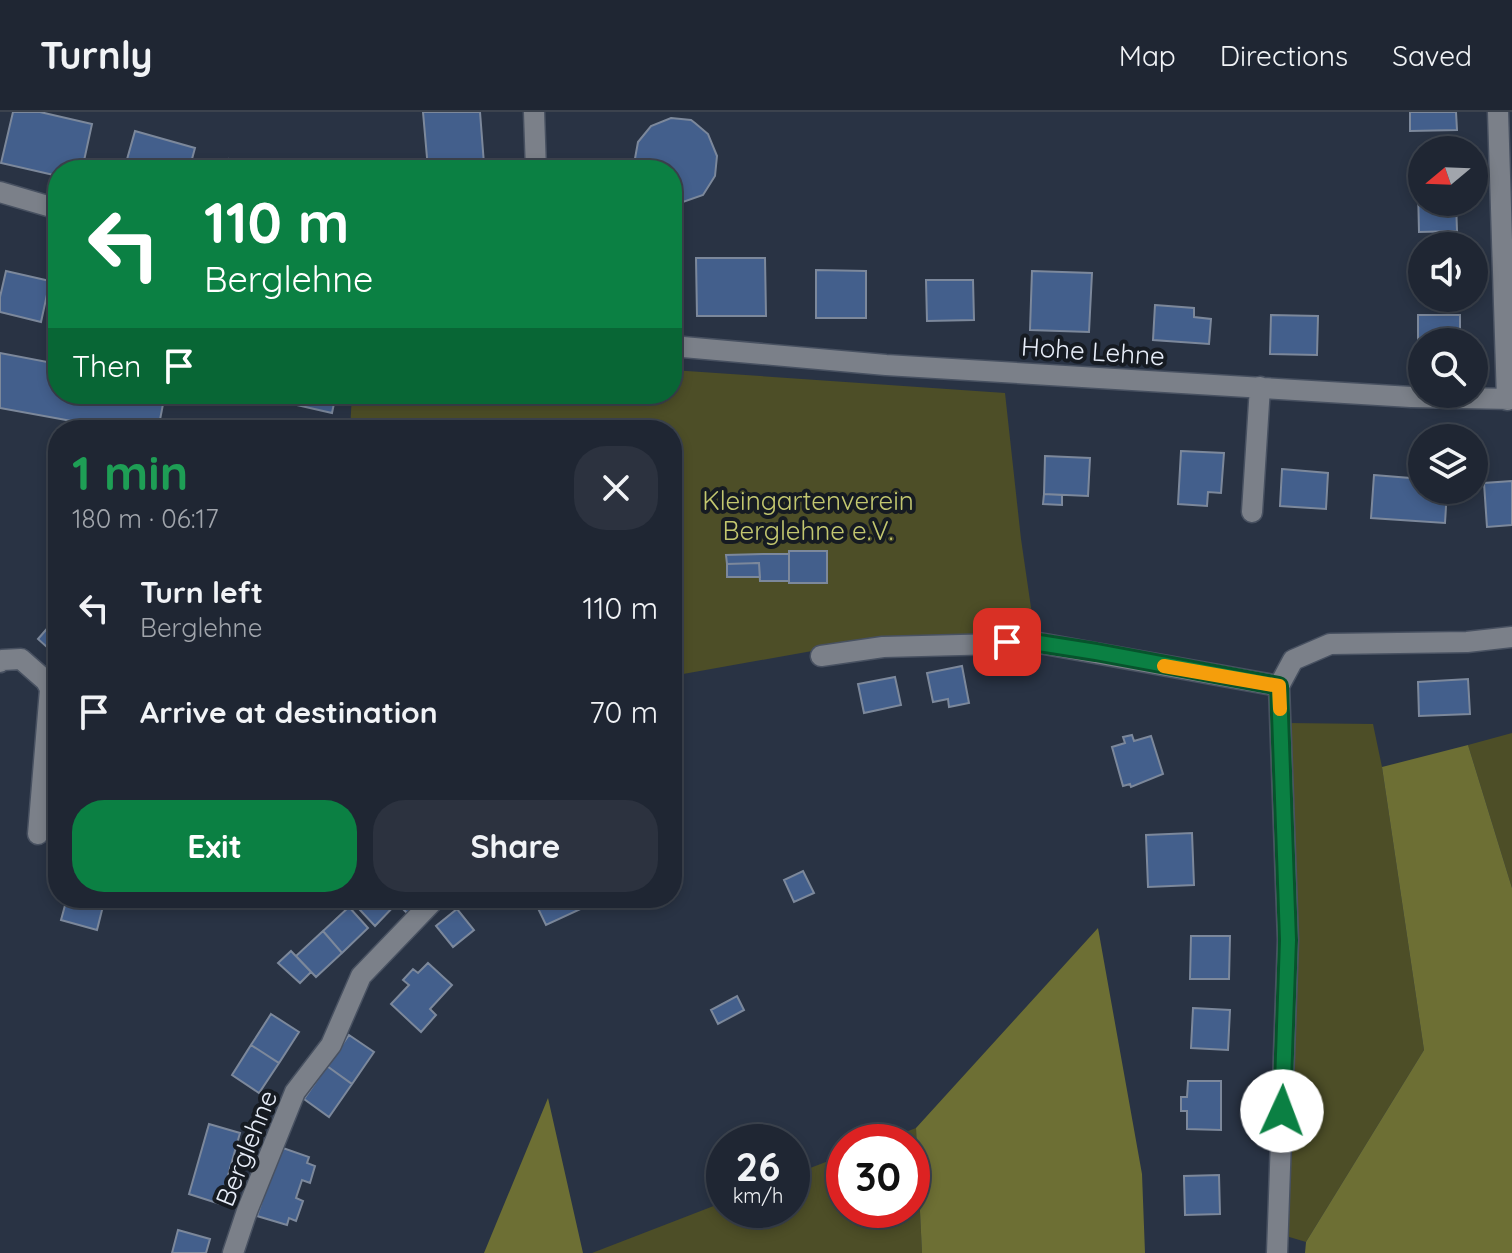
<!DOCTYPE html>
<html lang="en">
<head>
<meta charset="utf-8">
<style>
	body { margin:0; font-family:Quicksand,sans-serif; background:#2c323f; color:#f1f3f6; height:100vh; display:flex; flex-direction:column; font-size:30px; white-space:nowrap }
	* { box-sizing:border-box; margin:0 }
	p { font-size:26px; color:#a1a5ac }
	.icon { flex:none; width:44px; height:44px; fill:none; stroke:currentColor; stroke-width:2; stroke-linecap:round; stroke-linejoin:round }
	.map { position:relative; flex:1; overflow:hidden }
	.sheet { position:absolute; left:48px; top:308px; width:634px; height:488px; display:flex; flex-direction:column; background:#1f2633; border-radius:32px; box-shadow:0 4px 12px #0003,0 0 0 2px #3c434e }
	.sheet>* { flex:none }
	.hud { position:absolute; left:48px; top:48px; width:634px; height:244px; border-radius:32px; box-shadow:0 4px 12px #0003,0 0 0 2px #3c434e; background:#0b8043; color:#fff; overflow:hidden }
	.needle { width:52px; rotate:251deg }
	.tools { position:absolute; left:1408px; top:24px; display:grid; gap:16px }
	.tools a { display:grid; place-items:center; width:80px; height:80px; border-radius:50%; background:#1f2633; box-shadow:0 4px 12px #0003,0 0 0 2px #3c434e; font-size:40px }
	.speed { position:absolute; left:706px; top:1012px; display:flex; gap:16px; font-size:40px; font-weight:700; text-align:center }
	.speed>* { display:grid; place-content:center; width:104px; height:104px; border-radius:50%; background:#1f2633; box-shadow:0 4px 12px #0003,0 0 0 2px #3c434e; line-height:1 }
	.speed small { font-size:20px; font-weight:400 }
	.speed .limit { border:12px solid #d22; background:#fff; color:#111 }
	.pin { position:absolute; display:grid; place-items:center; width:68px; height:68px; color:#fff; margin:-34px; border-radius:16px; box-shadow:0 4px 12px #0006 }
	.me { position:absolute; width:88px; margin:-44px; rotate:2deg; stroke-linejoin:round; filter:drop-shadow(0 0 6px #0008) }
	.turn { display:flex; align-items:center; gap:28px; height:168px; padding:0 24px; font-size:36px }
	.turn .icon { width:104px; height:104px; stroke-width:2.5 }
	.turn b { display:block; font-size:56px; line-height:68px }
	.then { display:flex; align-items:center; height:76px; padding:0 24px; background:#0003; gap:16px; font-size:30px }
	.round { display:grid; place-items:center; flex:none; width:84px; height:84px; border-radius:32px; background:#2c323f }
	.summary { display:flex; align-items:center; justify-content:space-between; height:136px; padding:0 24px }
	h1 { font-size:48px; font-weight:700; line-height:60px; color:#1e9e55 }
	.action { display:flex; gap:16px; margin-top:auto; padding:16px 24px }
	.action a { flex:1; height:92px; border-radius:32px; background:#0b8043; color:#fff; font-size:32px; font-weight:700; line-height:92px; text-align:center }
	.action a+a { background:#2c323f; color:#f1f3f6 }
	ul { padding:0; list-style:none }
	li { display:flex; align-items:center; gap:24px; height:104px; padding:0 24px }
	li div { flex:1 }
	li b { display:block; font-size:30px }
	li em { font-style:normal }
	header { display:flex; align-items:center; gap:48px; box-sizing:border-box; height:112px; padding:0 40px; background:#1f2633; border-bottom:2px solid #3c434e }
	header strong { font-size:38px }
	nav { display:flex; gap:44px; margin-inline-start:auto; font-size:28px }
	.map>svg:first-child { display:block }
</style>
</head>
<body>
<header>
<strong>Turnly</strong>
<nav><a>Map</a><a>Directions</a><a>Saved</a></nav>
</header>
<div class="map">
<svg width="1512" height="1141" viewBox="0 0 1512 1141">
	<rect width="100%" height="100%" fill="#293344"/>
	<path fill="#4d4e27" d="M 672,258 L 1005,281 L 1021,427 L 1035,523 L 840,534 L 672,564 L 672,318 L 350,318 L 352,282 L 672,282 Z
		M 1287,611 L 1373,612 L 1382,655 L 1424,938 L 1306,1130 L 1286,1124 Z
		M 1512,621 L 1512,776 L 1468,633 Z
		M 916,1016 L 922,1141 L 592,1141 L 724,1090 L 724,1098 L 792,1098 L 792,1063 L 844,1043 L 844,1098 L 912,1098 L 912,1030 L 879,1030 Z"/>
	<path fill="#6d6f34" d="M 1468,633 L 1512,776 L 1512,1141 L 1305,1141 L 1306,1130 L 1424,938 L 1382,655 Z
		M 1098,816 L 1142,1062 L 1145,1141 L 922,1141 L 916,1016 Z
		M 548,986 L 583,1141 L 484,1141 Z"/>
	<path fill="#435f8c" stroke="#7c889b" stroke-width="2" d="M 13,0 L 40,0 L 92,12 L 82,58 L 58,58 L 58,64 L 1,51 Z
		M 423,0 L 480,0 L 484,52 L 428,57 Z
		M 1410,0 L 1456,0 L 1457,18 L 1410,19 Z
		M 671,6 L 691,8 L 695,11 L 708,22 L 717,44 L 715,64 L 703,83 L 680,91 L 672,90 L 672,58 L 636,58 L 634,52 L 638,30 L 651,14 Z
		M 135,19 L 195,36 L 189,58 L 124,58 Z
		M 229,47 L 270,58 L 225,58 Z
		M 1418,77 L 1422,77 L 1422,90 L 1456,90 L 1457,119 L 1419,120 Z
		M 696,146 L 765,146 L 766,204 L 697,204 Z
		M 816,158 L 866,159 L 866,206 L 816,206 Z
		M 6,159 L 50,169 L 41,210 L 0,200 L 0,185 Z
		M 1032,159 L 1092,161 L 1089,220 L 1030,218 Z
		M 926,168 L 973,168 L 974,208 L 927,209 Z
		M 1155,193 L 1194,196 L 1194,205 L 1211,207 L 1209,232 L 1153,228 Z
		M 1271,203 L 1318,204 L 1317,243 L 1270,242 Z
		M 1418,203 L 1460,203 L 1460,230 L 1422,230 L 1422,253 L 1418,253 Z
		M 0,241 L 58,252 L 58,282 L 165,282 L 158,318 L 121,318 L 0,296 Z
		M 290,282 L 336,282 L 332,301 L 288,291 Z
		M 1181,339 L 1224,341 L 1221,381 L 1208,380 L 1207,394 L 1178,392 Z
		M 1045,344 L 1090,346 L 1088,384 L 1044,382 Z
		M 1282,357 L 1328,361 L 1326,397 L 1280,394 Z
		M 1374,363 L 1422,367 L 1422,378 L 1447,378 L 1445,411 L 1371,406 Z
		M 1512,369 L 1512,413 L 1487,415 L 1484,371 Z
		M 1044,382 L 1062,383 L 1062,393 L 1043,392 Z
		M 789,439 L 827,439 L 827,471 L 789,471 Z
		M 763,442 L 789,442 L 789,469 L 760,469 L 759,451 L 727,452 L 726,443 Z
		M 759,451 L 760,465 L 727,465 L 727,452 Z
		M 58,504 L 58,545 L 38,527 Z
		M 962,554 L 969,591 L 949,595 L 948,587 L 933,590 L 927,561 Z
		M 895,565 L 901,593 L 864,601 L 858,572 Z
		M 1468,567 L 1470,602 L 1419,604 L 1418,570 Z
		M 1132,623 L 1134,629 L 1151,624 L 1163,662 L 1131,675 L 1130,672 L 1123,674 L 1112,635 L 1125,631 L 1123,625 Z
		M 1192,721 L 1194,773 L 1148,775 L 1146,723 Z
		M 803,759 L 814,781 L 794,790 L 784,768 Z
		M 67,786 L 105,786 L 97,818 L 61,808 Z
		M 371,786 L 392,786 L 397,791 L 375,814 L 360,798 Z
		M 392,786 L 426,786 L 409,803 Z
		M 533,786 L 597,786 L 598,789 L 546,813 Z
		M 349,795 L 368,816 L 342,841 L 323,819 Z
		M 457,797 L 474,818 L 453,835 L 436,814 Z
		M 323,819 L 342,841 L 316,865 L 296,844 Z
		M 1191,824 L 1230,824 L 1229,867 L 1190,867 Z
		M 291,839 L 311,860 L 300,871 L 278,851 Z
		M 428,851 L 452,873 L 430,897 L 436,903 L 421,920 L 391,892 L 409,873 L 403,868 L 413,857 L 418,861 Z
		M 737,884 L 744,898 L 718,912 L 711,898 Z
		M 1193,896 L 1230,898 L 1228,938 L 1191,936 Z
		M 271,902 L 299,920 L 279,951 L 251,933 Z
		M 349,923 L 374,940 L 352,972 L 327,954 Z
		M 251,933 L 279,951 L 259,981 L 232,963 Z
		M 327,954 L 352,972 L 329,1005 L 304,987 Z
		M 1188,969 L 1221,969 L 1221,1018 L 1187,1017 L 1187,999 L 1181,999 L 1181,985 L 1187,985 Z
		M 209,1012 L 240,1021 L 220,1092 L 189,1082 Z
		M 280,1035 L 309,1045 L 307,1051 L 315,1054 L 310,1071 L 302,1068 L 296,1086 L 303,1089 L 296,1109 L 289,1106 L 287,1113 L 257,1104 Z
		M 1219,1063 L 1220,1102 L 1185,1103 L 1184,1064 Z
		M 178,1118 L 210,1127 L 206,1141 L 172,1141 Z"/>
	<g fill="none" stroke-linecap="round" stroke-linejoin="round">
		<g stroke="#485161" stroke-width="23">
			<path id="minor" d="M 534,0 L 536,58
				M 1498,0 L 1507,288
				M 0,80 L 58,97
				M 672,234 L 886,253 L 1411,285 L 1512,287
				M 1252,400 L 1260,275
				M 821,544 L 883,535 L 1039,531 L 1279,574
				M 0,550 L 2,548 L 21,547 L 46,569 L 50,577 L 38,722
				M 233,1141 L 247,1099 L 295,980 L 331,933 L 361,864 L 436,786
				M 1277,1141 L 1288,828 L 1279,574 L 1293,548 L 1330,532 L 1467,530 L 1512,525"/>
		</g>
		<use href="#minor" stroke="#7b8089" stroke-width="20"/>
	</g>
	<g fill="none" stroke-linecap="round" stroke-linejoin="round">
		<g stroke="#07532c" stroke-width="20">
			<path id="route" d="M 1007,530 L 1039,531 L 1096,540 L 1279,574 L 1288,828 L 1282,999"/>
		</g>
		<use href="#route" stroke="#0b8043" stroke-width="14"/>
		<path stroke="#f59e0b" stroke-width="14" d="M 1164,554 L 1279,574 L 1280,597"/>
	</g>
	<g text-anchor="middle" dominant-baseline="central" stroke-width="8" stroke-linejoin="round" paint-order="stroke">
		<g font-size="26" fill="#e8eef9" stroke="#161b22">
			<text transform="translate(1093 239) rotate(4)">Hohe Lehne</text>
			<text transform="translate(246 1036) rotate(-68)">Berglehne</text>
		</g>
		<g font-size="26" fill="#c3c76f" stroke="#161b22">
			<text x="808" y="388">Kleingartenverein<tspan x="808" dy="30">Berglehne e.V.</tspan></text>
		</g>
	</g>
</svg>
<div class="tools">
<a><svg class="needle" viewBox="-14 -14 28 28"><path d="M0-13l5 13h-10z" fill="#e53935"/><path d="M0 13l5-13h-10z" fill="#a1a5ac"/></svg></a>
<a><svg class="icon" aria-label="sound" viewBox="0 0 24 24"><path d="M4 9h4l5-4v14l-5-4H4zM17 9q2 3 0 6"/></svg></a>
<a><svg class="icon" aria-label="search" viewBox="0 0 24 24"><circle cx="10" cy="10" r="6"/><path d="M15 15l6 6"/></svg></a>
<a><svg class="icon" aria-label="layers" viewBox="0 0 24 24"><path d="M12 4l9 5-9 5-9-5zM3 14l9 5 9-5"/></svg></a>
</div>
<div class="speed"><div>26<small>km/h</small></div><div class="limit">30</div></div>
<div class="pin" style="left:1007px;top:530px;background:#d93025"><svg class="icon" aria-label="arrive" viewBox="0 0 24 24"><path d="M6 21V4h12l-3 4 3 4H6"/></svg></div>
<svg class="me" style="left:1282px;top:999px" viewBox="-20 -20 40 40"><circle r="19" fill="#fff"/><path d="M0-13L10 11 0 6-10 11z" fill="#0b8043"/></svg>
<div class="hud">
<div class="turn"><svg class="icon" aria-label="left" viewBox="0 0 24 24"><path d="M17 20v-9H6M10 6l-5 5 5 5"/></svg><div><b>110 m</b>Berglehne</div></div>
<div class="then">Then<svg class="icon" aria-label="arrive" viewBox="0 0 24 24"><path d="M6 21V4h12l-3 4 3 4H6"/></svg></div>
</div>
<section class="sheet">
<div class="summary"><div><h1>1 min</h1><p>180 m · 06:17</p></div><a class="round"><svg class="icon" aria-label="close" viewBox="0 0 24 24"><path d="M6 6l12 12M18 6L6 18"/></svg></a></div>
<ul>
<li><svg class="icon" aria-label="left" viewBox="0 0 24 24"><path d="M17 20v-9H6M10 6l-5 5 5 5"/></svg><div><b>Turn left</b><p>Berglehne</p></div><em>110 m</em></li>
<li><svg class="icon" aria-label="arrive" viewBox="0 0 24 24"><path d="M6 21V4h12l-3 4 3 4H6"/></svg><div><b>Arrive at destination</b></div><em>70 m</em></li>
</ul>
<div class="action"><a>Exit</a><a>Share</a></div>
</section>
</div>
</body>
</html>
